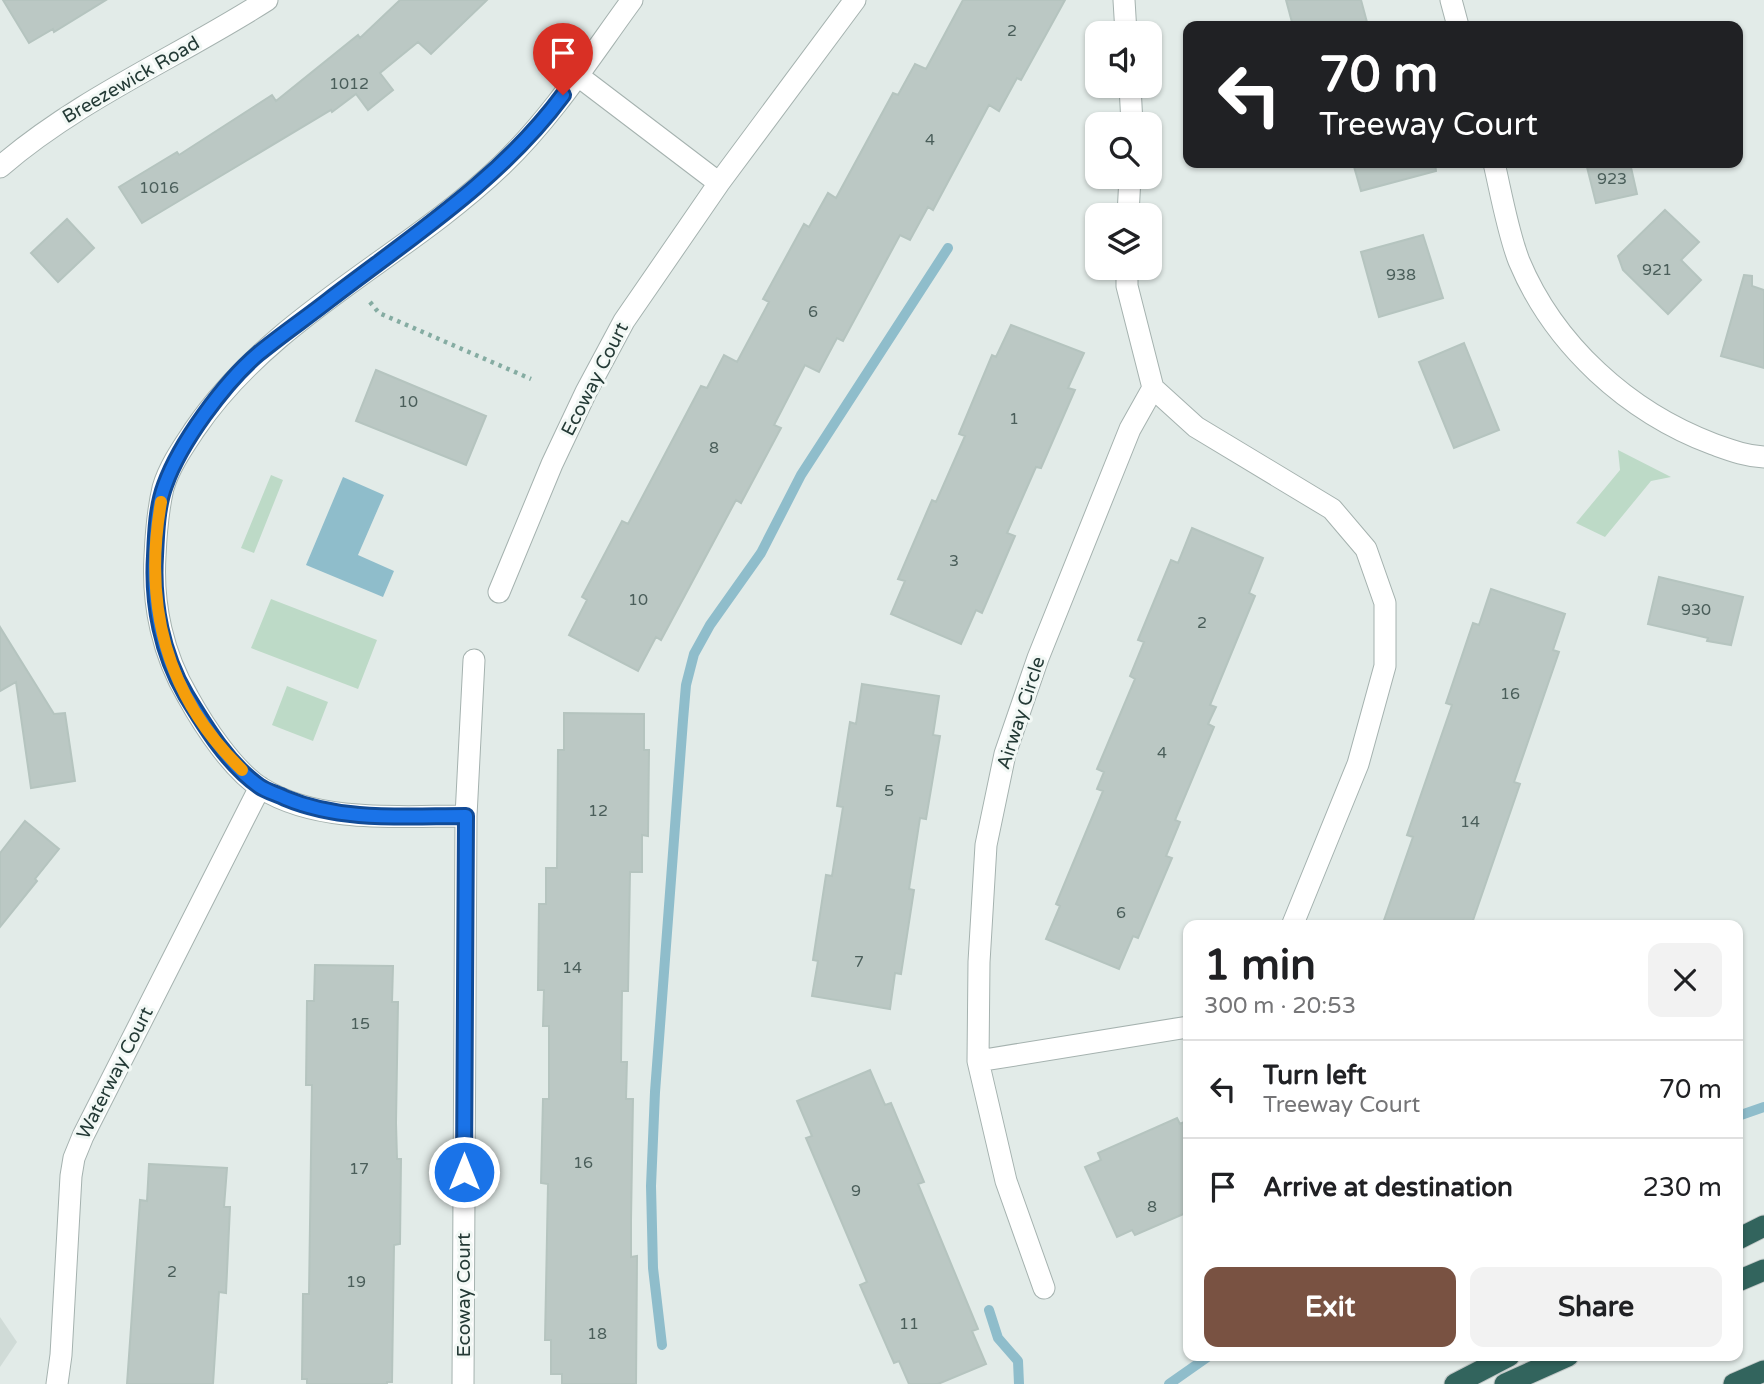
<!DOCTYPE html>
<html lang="en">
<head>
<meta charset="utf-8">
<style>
	body { margin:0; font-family:"Varela Round",sans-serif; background:#f2f2f2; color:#202124; height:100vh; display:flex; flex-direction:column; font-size:26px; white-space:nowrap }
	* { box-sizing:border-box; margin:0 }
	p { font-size:23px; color:#757577 }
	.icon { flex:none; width:38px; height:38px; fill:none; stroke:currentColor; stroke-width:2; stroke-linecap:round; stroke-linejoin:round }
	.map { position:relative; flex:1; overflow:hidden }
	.details { position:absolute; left:1183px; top:920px; width:560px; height:441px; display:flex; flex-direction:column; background:#fff; border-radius:14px; box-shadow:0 2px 5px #0004 }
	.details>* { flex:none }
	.guide { position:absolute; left:1183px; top:21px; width:560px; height:147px; border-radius:14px; box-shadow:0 2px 5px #0004; background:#202124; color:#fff; overflow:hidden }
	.controls { position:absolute; left:1085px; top:21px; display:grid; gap:14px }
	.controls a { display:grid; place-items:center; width:77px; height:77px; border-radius:14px; background:#fff; box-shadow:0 2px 5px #0004; font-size:35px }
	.pin { position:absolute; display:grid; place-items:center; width:60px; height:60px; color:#fff; margin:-72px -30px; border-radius:50% 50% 50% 0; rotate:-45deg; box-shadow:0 0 7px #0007 }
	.pin .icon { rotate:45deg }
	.me { position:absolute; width:77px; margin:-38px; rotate:0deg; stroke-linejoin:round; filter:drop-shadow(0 0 5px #0008) }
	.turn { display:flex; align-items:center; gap:24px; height:147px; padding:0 21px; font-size:32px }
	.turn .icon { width:91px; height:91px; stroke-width:2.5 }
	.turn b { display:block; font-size:49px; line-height:60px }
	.round { display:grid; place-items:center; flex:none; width:74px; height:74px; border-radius:14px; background:#f2f2f2 }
	.head { display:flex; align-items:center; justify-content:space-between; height:119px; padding:0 21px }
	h1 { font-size:42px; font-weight:700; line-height:52px }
	.action { display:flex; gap:14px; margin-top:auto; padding:14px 21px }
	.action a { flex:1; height:80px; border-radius:14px; background:#795242; color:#fff; font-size:28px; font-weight:700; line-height:80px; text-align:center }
	.action a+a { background:#f2f2f2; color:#202124 }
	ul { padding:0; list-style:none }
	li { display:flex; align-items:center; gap:21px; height:98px; padding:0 21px; border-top:2px solid #e0e0e0 }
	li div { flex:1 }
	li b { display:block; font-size:26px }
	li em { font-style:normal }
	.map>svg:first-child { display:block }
</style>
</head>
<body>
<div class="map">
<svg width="1764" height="1384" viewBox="0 0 1764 1384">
	<rect width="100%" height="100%" fill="#e2ebe8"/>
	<path fill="#d0dbd7" d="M 0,1317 L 17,1342 L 0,1367 Z"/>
	<path fill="#bddac7" d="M 1618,450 L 1671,477 L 1651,481 L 1605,537 L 1576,523 L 1620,470 Z
		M 271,475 L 283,480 L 254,553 L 241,548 Z
		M 271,599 L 377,640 L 358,689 L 251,648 Z
		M 287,686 L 328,702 L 313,741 L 272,725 Z"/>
	<path fill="#8fbdcb" d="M 343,477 L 384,495 L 358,555 L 394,571 L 383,597 L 306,565 Z"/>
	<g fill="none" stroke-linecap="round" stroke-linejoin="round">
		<path stroke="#8fbdcb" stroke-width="10" d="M 1738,1116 L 1764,1107
			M 989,1310 L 998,1338 L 1018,1361 L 1019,1384
			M 662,1345 L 653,1268 L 651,1186 L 655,1092 L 683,720 L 686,685 L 694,654 L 710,625 L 761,553 L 801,475 L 948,248
			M 1169,1384 L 1209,1356"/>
	</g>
	<path fill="#bbc8c4" stroke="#b5c4bf" stroke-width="2" d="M 3,0 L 106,0 L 54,32 L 53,29 L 29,43 Z
		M 400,0 L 487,0 L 431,54 L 418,42 L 380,73 L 393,90 L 368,110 L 356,94 L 332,112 L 331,110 L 142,223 L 119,187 L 177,152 L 179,155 L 272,95 L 276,101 L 358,35 L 360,38 Z
		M 963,0 L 1065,0 L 1021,80 L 1017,78 L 999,111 L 989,105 L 933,210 L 928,207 L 910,240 L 900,235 L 843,341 L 837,338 L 819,372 L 805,365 L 774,425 L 781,428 L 741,503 L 736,500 L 661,640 L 656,637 L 638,671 L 569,635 L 587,600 L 582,597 L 622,521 L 628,524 L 701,386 L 707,388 L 724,355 L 737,362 L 769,302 L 763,299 L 804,224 L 809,227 L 828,193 L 836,198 L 893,93 L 898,95 L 915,64 L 926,69 Z
		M 1286,0 L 1361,0 L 1368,26 L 1293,26 Z
		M 1353,163 L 1435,163 L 1436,171 L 1361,191 Z
		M 1586,163 L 1630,163 L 1637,194 L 1596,203 Z
		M 1665,210 L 1699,242 L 1681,260 L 1701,280 L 1668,314 L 1623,270 L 1618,256 Z
		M 67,219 L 94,248 L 58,282 L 31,253 Z
		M 1423,235 L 1443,298 L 1379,317 L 1361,252 Z
		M 1744,275 L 1752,276 L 1752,286 L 1764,290 L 1764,368 L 1721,356 Z
		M 1011,325 L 1084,353 L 1068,388 L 1075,390 L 1041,468 L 1036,467 L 1007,533 L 1015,536 L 982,613 L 976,610 L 961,644 L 891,614 L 905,581 L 898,579 L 932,500 L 936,502 L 965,436 L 959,434 L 992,355 L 996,357 Z
		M 1464,343 L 1499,430 L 1454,448 L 1419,362 Z
		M 376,370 L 486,416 L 466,465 L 356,421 Z
		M 1192,528 L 1263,558 L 1249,593 L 1255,596 L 1210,705 L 1216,707 L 1208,724 L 1214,727 L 1175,820 L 1180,822 L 1166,856 L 1172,858 L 1138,938 L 1133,936 L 1119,969 L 1046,939 L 1060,906 L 1056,904 L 1103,791 L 1097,789 L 1104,772 L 1097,769 L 1135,679 L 1130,676 L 1144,642 L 1138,640 L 1171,560 L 1178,563 Z
		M 1659,577 L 1743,597 L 1731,645 L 1707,641 L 1708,638 L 1648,624 Z
		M 1491,589 L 1565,614 L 1553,650 L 1559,652 L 1514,782 L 1520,784 L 1471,926 L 1382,926 L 1413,837 L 1407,835 L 1452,705 L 1446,703 L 1473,623 L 1479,625 Z
		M 0,627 L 54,714 L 65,713 L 75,781 L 31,788 L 16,682 L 0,691 Z
		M 862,684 L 939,696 L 933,735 L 940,736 L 926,819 L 920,818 L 909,889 L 914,890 L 901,974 L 895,973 L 890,1009 L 812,996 L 818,961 L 813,960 L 826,875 L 832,876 L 843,807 L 837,806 L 850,722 L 856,724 Z
		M 564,713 L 644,714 L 644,750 L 649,750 L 648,836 L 642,835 L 642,872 L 630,872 L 628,991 L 622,991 L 621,1062 L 627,1062 L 626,1099 L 633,1099 L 631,1221 L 631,1257 L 637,1256 L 636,1384 L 562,1384 L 562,1374 L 551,1374 L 551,1340 L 545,1340 L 548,1184 L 541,1183 L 543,1099 L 549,1099 L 549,1026 L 543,1026 L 544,990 L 538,990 L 539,904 L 546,904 L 546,868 L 557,868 L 558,750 L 564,750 Z
		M 25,821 L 59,849 L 35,879 L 37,881 L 0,927 L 0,853 Z
		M 315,965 L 393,966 L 392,1002 L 398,1002 L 396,1123 L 397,1159 L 401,1159 L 400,1244 L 394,1245 L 392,1382 L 387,1382 L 387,1384 L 307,1384 L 307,1379 L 302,1379 L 303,1294 L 309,1294 L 312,1085 L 306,1085 L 307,1001 L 314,1001 Z
		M 870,1070 L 885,1105 L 891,1103 L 924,1182 L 918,1184 L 978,1329 L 972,1331 L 986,1364 L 938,1384 L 909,1384 L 899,1361 L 894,1363 L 860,1285 L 867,1282 L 806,1138 L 812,1136 L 797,1101 Z
		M 1177,1118 L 1180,1124 L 1188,1120 L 1188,1212 L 1135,1235 L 1132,1230 L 1117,1237 L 1085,1167 L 1101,1160 L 1098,1153 Z
		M 149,1164 L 227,1168 L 224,1207 L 230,1207 L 226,1293 L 219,1292 L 213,1384 L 127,1384 L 140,1200 L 147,1201 Z"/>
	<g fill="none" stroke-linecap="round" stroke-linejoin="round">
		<g stroke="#a5b2af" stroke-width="23">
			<path id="street" d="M 1124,0 L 1126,33
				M 1451,0 L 1458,26
				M 577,75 L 719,183
				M 1130,86 L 1132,124
				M 1494,163 C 1501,193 1508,233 1519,261 C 1554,345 1628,412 1713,444 C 1730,450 1745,456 1764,457
				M 0,167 C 80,98 178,57 267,0
				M 1128,215 L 1130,177
				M 1153,388 L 1196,427 L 1332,509 L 1366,549 L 1385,603 L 1385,666 L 1358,764 L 1292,926
				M 499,592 L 552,464 L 586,392 L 624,321 L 719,183 L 855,0
				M 466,816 C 401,816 319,824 261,788 C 233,770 204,726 188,697 C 163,655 152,605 155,556 C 156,533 158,510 163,488 C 169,467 183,447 195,429 C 272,316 405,258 502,165 C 553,116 591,56 632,0
				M 978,1061 L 1188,1027
				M 1044,1288 L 1006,1181 L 978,1061 L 979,962 L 986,845 L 1005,754 L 1038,658 L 1130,429 L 1153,388 L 1127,286 L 1127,268
				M 57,1384 L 61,1355 L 71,1176 L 74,1158 L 83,1136 L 260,787
				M 463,1384 L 466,816 L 474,660"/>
		</g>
		<g stroke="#c2c8c7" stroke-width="23">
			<path id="highway" d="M 1738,1239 L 1764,1226
				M 1738,1281 L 1764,1270
				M 1455,1384 L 1509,1356
				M 1505,1384 L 1568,1356
				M 1734,1384 L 1764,1371"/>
		</g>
		<path stroke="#85aca2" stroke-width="4.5" stroke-dasharray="3.5 5" stroke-linecap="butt" d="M 370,302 L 379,313 L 531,379"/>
		<use href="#street" stroke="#fff" stroke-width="21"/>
		<use href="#highway" stroke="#32645d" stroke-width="21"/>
	</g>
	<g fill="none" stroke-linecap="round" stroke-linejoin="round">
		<g stroke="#114b97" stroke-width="18">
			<path id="route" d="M 464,1172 L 466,816 C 406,816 342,822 285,798 C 277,794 266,791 259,786 C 228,764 206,728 186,695 C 162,654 152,604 155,556 C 156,533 157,506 165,485 C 180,443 224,383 258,354 C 281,335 306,318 329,300 C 411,237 501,179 563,95"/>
		</g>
		<use href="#route" stroke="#1a73e8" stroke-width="12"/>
		<path stroke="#f59e0b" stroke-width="12" d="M 161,502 C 143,605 165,695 242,770"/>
	</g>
	<g text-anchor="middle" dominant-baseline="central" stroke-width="6" stroke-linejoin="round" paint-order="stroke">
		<g font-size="16" fill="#4a5e5a">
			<text x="1012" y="31">2</text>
			<text x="349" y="84">1012</text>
			<text x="930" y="140">4</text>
			<text x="1612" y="179">923</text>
			<text x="159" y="188">1016</text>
			<text x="1657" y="270">921</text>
			<text x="1401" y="275">938</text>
			<text x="813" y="312">6</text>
			<text x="408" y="402">10</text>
			<text x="1014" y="419">1</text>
			<text x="714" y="448">8</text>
			<text x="954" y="561">3</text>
			<text x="638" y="600">10</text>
			<text x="1696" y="610">930</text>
			<text x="1202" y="623">2</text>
			<text x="1510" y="694">16</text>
			<text x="1162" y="753">4</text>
			<text x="889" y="791">5</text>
			<text x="598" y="811">12</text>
			<text x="1470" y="822">14</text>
			<text x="1121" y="913">6</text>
			<text x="859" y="962">7</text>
			<text x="572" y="968">14</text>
			<text x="360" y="1024">15</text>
			<text x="583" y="1163">16</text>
			<text x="359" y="1169">17</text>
			<text x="856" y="1191">9</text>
			<text x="1152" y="1207">8</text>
			<text x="172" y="1272">2</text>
			<text x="356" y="1282">19</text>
			<text x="909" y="1324">11</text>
			<text x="597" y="1334">18</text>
		</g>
		<g font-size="19" fill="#243a36" stroke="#f2f8f5">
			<text transform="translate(131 80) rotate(-30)">Breezewick Road</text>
			<text transform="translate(595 379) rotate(-63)">Ecoway Court</text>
			<text transform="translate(1021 713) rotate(-72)">Airway Circle</text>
			<text transform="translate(115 1073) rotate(-63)">Waterway Court</text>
			<text transform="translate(464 1295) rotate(-90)">Ecoway Court</text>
		</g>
	</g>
</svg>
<div class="controls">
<a><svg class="icon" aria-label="sound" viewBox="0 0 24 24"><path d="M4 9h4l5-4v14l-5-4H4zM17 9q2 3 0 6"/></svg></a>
<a><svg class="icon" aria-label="search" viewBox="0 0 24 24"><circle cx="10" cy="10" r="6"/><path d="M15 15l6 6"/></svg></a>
<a><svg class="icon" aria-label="layers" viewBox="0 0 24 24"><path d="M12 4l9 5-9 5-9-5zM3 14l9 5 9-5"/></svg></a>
</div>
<div class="pin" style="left:563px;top:95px;background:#d93025"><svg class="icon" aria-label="arrive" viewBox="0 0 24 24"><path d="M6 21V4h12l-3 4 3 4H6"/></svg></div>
<svg class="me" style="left:464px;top:1172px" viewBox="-20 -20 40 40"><circle r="17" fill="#1a73e8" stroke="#fff" stroke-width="3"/><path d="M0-11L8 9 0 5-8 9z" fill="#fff"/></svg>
<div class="guide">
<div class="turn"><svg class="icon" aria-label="left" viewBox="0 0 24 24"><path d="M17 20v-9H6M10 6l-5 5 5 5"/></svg><div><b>70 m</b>Treeway Court</div></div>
</div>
<section class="details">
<div class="head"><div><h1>1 min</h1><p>300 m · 20:53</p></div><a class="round"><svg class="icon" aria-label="close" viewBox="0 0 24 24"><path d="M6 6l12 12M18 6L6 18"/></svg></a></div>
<ul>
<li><svg class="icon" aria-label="left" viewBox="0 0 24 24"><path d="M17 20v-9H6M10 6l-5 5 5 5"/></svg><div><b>Turn left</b><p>Treeway Court</p></div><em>70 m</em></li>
<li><svg class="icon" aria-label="arrive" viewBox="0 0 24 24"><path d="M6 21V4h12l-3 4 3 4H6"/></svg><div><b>Arrive at destination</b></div><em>230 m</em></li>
</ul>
<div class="action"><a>Exit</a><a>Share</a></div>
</section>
</div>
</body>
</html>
